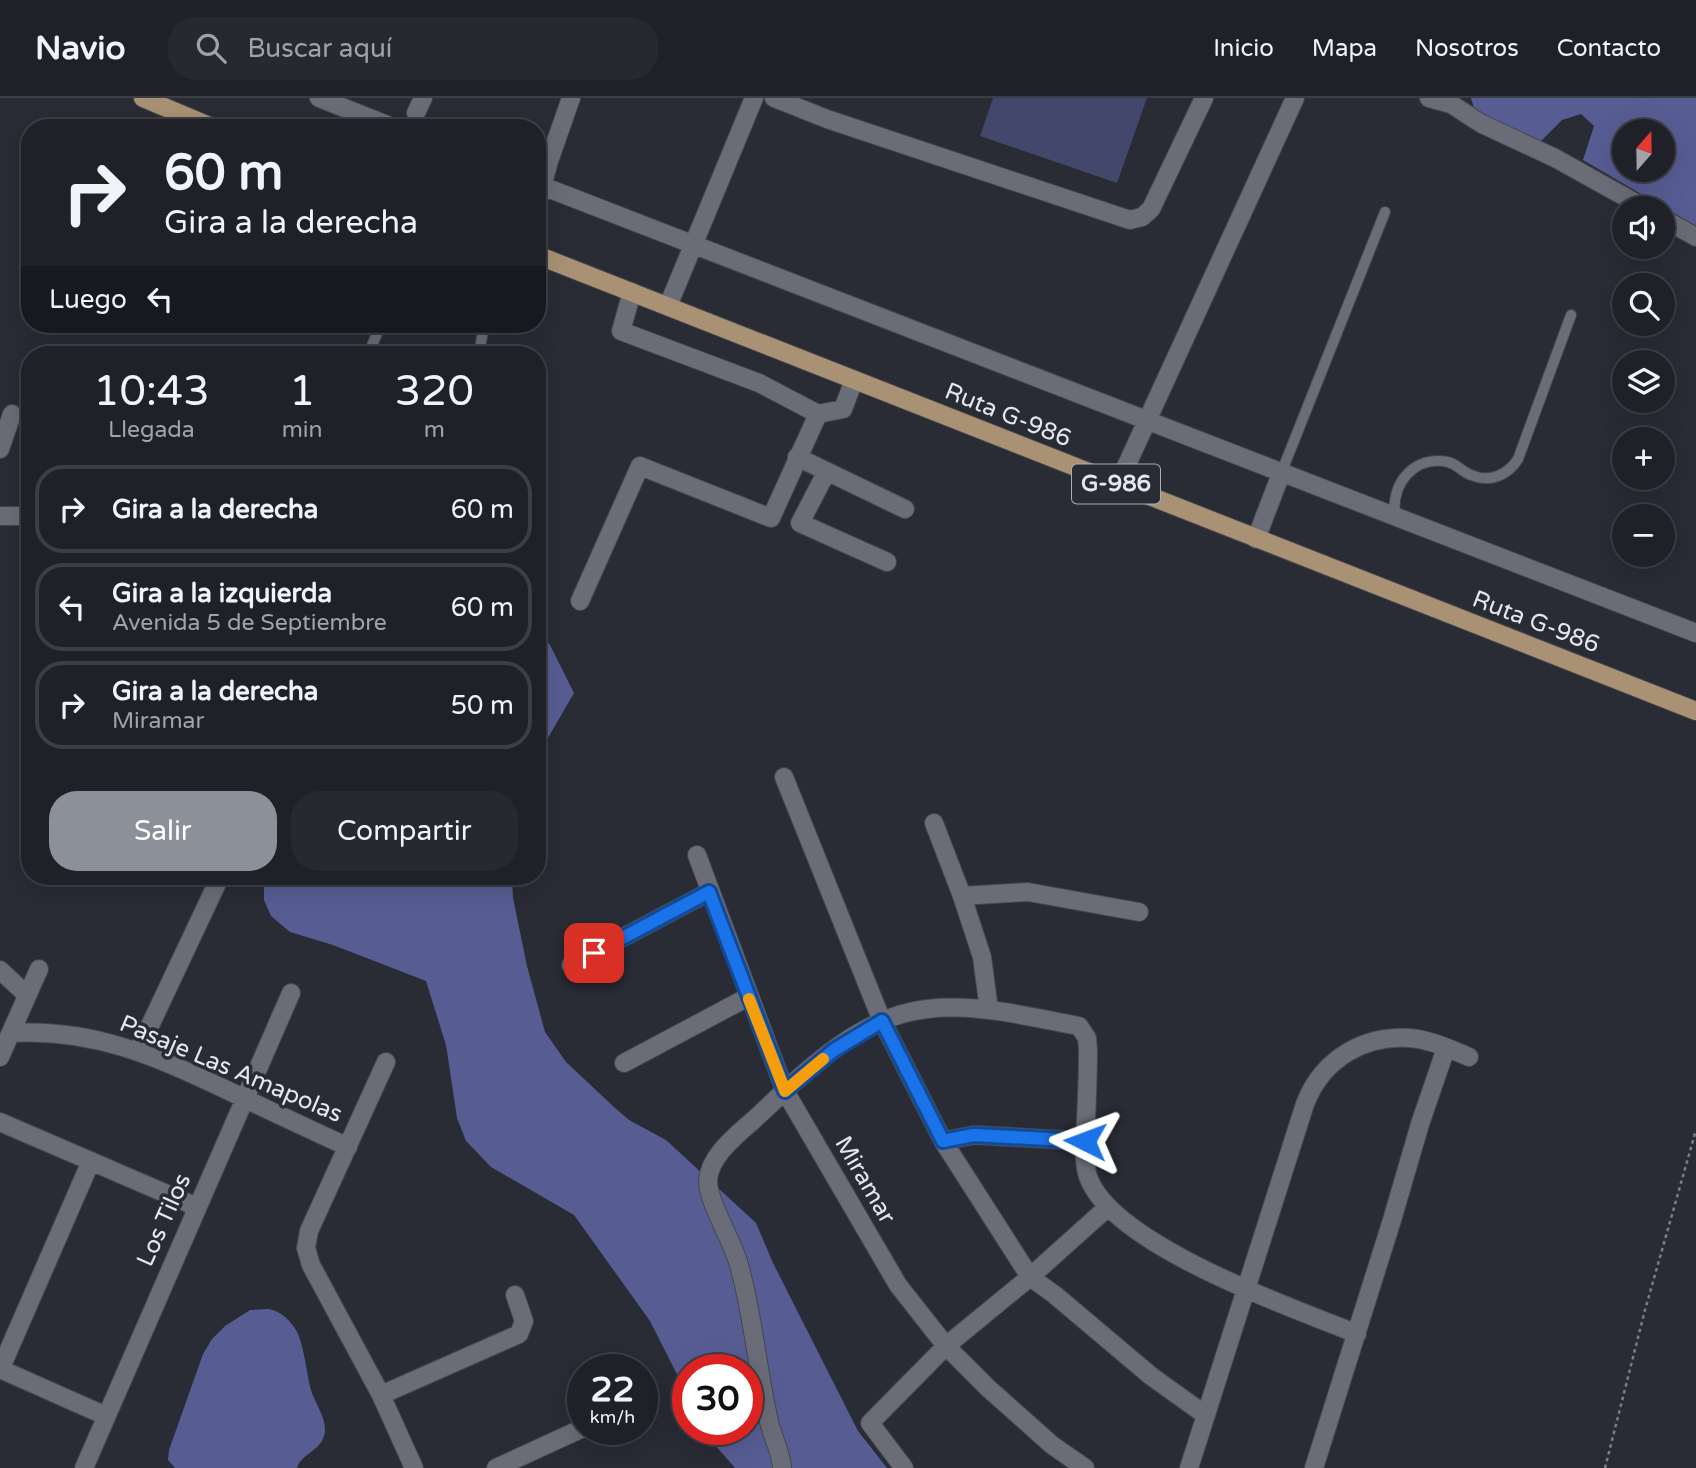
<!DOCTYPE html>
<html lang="es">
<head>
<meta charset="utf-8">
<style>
	body { margin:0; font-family:"Varela Round",sans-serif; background:#272830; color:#f1f3f6; height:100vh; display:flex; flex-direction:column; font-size:26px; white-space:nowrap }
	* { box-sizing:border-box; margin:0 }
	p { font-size:23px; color:#a1a3a8 }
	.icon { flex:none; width:38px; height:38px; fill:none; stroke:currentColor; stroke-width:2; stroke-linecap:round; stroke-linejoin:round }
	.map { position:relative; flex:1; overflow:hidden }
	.panel { position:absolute; left:21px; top:248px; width:525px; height:539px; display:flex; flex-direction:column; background:#1f2028; border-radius:28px; box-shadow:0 7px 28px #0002,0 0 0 2px #3c3e45 }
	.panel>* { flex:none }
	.banner { position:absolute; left:21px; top:21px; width:525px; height:214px; border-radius:28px; box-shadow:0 7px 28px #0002,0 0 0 2px #3c3e45; background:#1f2028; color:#f1f3f6; overflow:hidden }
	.needle { width:46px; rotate:20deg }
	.fabs { position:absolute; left:1612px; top:21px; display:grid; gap:14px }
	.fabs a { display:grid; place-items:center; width:63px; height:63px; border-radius:50%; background:#1f2028; box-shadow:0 7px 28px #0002,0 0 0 2px #3c3e45; font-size:35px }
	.speed { position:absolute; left:567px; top:1256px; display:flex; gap:14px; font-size:35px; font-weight:700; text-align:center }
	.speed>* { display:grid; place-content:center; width:91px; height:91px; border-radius:50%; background:#1f2028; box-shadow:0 7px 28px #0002,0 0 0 2px #3c3e45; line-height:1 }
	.speed small { font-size:18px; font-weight:400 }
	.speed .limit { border:10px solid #d22; background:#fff; color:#111 }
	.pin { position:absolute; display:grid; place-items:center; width:60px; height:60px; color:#fff; margin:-30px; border-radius:14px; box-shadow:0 4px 10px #0006 }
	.me { position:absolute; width:77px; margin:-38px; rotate:273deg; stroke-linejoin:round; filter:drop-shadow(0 0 5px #0008) }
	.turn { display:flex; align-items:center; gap:24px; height:147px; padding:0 28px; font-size:32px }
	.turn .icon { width:91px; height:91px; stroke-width:2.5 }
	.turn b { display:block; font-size:49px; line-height:60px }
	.then { display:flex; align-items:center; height:66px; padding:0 28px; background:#0003; gap:14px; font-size:26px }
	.eta { display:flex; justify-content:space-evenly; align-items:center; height:119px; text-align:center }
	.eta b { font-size:42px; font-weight:600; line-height:49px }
	.cta { display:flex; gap:14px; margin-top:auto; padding:14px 28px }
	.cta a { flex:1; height:80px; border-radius:28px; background:#8c9099; color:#fff; font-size:28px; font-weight:600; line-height:80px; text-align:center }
	.cta a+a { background:#272830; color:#f1f3f6 }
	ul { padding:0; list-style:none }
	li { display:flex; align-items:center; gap:21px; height:88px; margin:0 14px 10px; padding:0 14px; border:4px solid #3c3e45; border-radius:28px }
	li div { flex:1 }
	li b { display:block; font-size:26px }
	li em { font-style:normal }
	header { display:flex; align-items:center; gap:42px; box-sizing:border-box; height:98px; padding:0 35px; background:#1f2028; border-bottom:2px solid #3c3e45 }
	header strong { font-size:33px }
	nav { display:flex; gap:38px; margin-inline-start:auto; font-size:24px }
	.search { width:490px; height:63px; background:#272830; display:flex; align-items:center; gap:18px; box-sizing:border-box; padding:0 24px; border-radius:28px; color:#a1a3a8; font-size:26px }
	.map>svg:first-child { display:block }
</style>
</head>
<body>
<header>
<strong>Navio</strong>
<div class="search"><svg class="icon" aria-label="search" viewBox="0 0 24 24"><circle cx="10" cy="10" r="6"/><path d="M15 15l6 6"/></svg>Buscar aquí</div>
<nav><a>Inicio</a><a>Mapa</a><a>Nosotros</a><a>Contacto</a></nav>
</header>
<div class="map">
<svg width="1696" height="1370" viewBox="0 0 1696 1370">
	<rect width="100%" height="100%" fill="#292b35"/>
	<path fill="#43476c" d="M 993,0 L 1147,0 L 1117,85 L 980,38 Z"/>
	<path fill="#575d93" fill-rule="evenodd" d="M 1471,0 L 1696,0 L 1696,128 L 1583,62 L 1594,28 L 1581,16 L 1562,22 L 1541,43 L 1475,14 ZM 1624,33 L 1662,33 L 1662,72 L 1624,72 Z
		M 537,533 L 550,547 L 574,595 L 537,659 Z
		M 264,779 L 512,779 L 513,800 L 527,868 L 545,934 L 566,964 L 614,1009 L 629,1022 L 666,1042 L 756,1125 L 773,1165 L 858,1333 L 887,1370 L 735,1370 L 715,1347 L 706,1332 L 747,1332 L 747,1272 L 688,1272 L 688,1298 L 650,1223 L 574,1117 L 491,1069 L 466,1043 L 457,1020 L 446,947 L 426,883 L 333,847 L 290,834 L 271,818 L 264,802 Z
		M 268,1211 C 278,1212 288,1220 294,1229 C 304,1242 306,1274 311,1292 C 315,1306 329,1323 324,1338 C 320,1353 301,1356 297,1370 L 175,1370 L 168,1362 L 169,1352 L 203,1256 L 212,1241 L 225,1228 L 250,1212 Z"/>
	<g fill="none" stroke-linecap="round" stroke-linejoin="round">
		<g stroke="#45464e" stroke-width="12">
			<path id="lane" d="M 368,257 L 381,226
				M 479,257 L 484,226
				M 1282,373 L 1385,114
				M 1395,416 C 1391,385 1415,357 1448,364 C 1457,366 1462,374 1471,377 C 1490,385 1508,377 1518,361 L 1571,217"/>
		</g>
		<g stroke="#45464e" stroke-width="20">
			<path id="street" d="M 319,0 L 395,30
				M 774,0 L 827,21 L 1130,122 L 1142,119 L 1151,111 L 1204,0
				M 1429,0 L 1451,6 L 1482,26 L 1555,60 L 1645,110
				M 416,15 L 423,0
				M 537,86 C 923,238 1311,383 1696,535
				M 537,107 L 549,63 L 571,0
				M 1662,120 L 1696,139
				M 632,194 L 621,233 L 759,285 L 818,316
				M 668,208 L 754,0
				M 0,351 L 12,316
				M 797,359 L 905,411
				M 826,375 L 800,425 L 887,464
				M 1118,386 L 1295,0
				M 0,418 L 30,418
				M 1256,441 L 1282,373
				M 580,503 L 640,368 L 771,420 L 818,316 L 843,311 L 854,282
				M 784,679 L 882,923 L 943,1043 L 1030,1179 L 1055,1197 L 1151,1278 L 1204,1316
				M 934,725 L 962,798 L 982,859 L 989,912
				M 697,757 L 785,993 L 898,1187 L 946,1248 L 988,1290 L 1052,1347 L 1085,1370
				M 962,798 L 1028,794 L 1139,814
				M 571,867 L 709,794
				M 0,872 L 27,897
				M 11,935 C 94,930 157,959 231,994 C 270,1013 309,1031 348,1049
				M 138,953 L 220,779
				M 0,959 L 39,871
				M 386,964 L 309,1133 L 306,1150 L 311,1167 L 381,1297 L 414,1370
				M 624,965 L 748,899
				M 0,1024 L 197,1109
				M 943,1043 L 974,1037 L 1085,1043
				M 0,1271 L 106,1318
				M 0,1272 L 91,1063
				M 381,1297 L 519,1236 L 524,1223 L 515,1197
				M 84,1370 L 291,895
				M 496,1370 L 583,1330
				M 782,1370 C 781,1352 771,1337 768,1319 C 757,1269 753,1217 739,1167 C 733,1144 708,1104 708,1083 C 709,1056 741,1034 759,1017 C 805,974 860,918 927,911 C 977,905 1030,919 1079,928 L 1087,940 L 1088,952 C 1088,975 1087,999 1086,1022 C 1085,1039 1083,1059 1087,1075 C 1105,1145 1294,1210 1357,1236
				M 904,1370 L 870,1325 L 946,1248 L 1030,1179 L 1108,1109
				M 1189,1370 L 1305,1006 C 1323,959 1368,934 1418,941 C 1436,944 1453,952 1469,959
				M 1314,1370 L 1392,1122 L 1420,1026 L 1446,950"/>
		</g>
		<g stroke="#45464e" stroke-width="20">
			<path id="primary" d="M 143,0 L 214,30
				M 537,157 L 1696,613"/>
		</g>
		<path stroke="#7d7e87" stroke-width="2.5" stroke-dasharray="3.5 3.5" stroke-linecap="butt" d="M 1605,1370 L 1645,1212 L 1696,1032"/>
		<use href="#lane" stroke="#6a6c78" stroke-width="10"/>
		<use href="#street" stroke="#6a6c78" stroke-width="18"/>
		<use href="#primary" stroke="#a99173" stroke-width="18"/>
	</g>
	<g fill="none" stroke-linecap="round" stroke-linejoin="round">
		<g stroke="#114b97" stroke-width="18">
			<path id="route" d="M 594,855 L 709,794 L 785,993 L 834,952 L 882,923 L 943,1043 L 974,1037 L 1085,1043"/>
		</g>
		<use href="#route" stroke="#1a73e8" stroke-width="12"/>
		<path stroke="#f59e0b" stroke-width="12" d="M 749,901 L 785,993 L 823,961"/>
	</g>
	<g text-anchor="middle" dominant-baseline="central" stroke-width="7" stroke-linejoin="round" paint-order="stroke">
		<rect fill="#292b35" stroke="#adafb6" stroke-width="2" x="1072" y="366.5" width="88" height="39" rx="5"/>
		<g font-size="23" font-weight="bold" fill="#e6e7ee">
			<text x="1116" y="386">G-986</text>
		</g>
		<g font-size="24" fill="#e6e7ee" stroke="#292b35">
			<text transform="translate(1008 317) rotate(22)">Ruta G-986</text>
			<text transform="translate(1536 524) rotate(21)">Ruta G-986</text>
			<text transform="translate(231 971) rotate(23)">Pasaje Las Amapolas</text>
			<text transform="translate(865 1082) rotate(60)">Miramar</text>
			<text transform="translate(164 1122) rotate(-66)">Los Tilos</text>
		</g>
	</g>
</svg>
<div class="fabs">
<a><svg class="needle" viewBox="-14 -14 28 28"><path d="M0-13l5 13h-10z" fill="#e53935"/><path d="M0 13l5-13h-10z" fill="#a1a3a8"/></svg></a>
<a><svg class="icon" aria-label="sound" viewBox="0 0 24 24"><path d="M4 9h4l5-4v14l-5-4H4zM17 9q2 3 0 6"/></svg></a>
<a><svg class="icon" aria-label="search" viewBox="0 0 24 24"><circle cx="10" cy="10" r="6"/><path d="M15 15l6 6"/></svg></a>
<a><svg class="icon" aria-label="layers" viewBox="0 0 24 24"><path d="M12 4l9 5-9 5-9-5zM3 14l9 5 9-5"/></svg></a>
<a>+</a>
<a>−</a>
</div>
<div class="speed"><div>22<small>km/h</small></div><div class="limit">30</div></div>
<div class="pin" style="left:594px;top:855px;background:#d93025"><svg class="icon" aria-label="arrive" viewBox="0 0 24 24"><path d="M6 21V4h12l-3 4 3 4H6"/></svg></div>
<svg class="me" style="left:1085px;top:1043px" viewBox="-20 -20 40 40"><path d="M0-17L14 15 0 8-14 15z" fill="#1a73e8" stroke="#fff" stroke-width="4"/></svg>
<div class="banner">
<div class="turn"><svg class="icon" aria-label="right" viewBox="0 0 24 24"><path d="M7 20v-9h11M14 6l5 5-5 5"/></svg><div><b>60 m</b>Gira a la derecha</div></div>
<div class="then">Luego<svg class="icon" aria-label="left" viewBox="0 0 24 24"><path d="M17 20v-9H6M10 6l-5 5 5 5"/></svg></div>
</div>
<section class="panel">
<div class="eta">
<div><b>10:43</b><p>Llegada</p></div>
<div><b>1</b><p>min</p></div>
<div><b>320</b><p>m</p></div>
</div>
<ul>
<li><svg class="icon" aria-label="right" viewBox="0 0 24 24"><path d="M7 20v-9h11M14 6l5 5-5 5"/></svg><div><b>Gira a la derecha</b></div><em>60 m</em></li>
<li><svg class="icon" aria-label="left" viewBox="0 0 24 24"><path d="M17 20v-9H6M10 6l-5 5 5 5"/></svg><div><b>Gira a la izquierda</b><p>Avenida 5 de Septiembre</p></div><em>60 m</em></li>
<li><svg class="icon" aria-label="right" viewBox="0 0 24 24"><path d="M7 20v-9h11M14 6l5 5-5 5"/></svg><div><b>Gira a la derecha</b><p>Miramar</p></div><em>50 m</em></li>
</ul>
<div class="cta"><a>Salir</a><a>Compartir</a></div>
</section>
</div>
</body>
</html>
